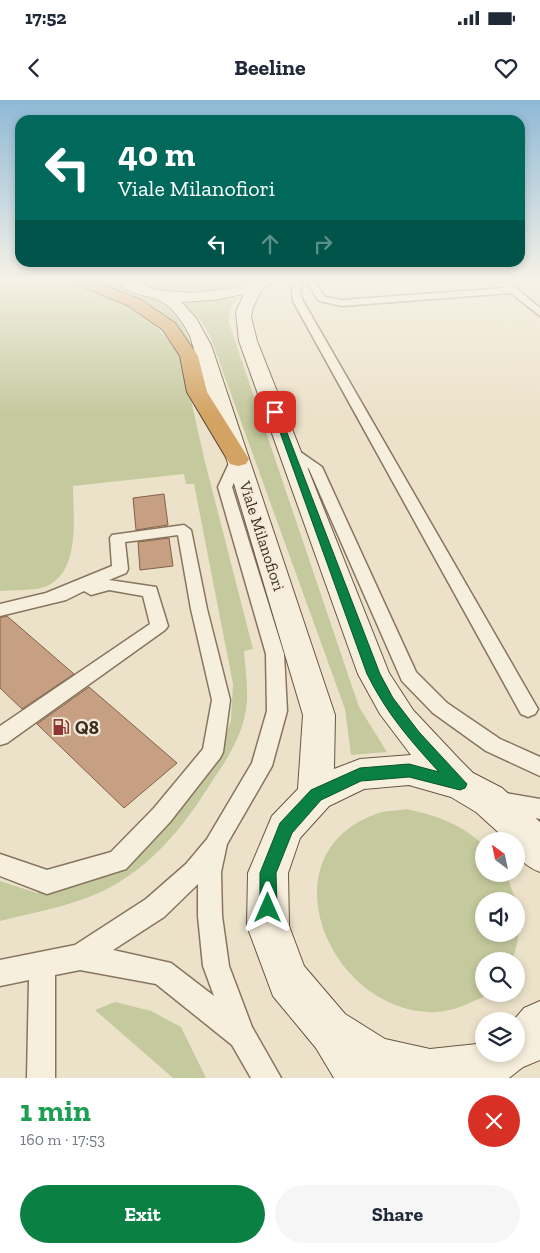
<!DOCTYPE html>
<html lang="en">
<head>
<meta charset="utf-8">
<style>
	body { margin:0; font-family:"Zilla Slab",serif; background:#f6f6f7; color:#1f2937; height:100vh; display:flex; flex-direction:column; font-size:19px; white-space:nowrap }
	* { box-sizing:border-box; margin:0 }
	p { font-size:16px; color:#747a83 }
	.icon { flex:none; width:28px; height:28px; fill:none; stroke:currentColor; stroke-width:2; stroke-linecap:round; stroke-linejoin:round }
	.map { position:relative; height:978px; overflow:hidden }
	.panel { display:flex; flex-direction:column; background:#fff; flex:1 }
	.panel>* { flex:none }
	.guide { position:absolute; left:15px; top:15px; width:510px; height:152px; border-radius:15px; box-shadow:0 2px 8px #0003; background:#00695c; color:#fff; overflow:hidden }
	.needle { width:32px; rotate:327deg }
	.fabs { position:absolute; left:475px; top:732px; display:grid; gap:10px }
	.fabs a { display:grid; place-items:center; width:50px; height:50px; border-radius:50%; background:#fff; box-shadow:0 2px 8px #0003; font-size:25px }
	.pin { position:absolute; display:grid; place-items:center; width:42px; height:42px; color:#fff; margin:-21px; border-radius:10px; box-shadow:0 2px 8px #0006 }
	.me { position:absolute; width:55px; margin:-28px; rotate:0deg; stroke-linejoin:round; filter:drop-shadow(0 0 4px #0008) }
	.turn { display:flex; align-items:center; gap:18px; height:105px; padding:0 20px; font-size:22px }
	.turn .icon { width:65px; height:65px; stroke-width:2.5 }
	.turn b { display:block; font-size:35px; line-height:42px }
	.lanes { display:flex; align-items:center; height:48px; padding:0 20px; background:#0003; justify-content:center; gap:25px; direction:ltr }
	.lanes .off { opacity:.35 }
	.round { display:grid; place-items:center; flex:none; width:52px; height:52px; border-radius:26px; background:#f6f6f7 }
	.overview { display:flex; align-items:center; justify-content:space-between; height:85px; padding:0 20px }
	h1 { font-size:30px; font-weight:700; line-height:38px; color:#1e9e55 }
	.button { display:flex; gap:10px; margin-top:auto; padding:10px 20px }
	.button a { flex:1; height:58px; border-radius:30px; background:#0b8043; color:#fff; font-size:20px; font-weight:700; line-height:58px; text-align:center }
	.button a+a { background:#f6f6f7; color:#1f2937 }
	.status { display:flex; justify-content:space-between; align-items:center; height:35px; padding:0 25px; background:#fff; direction:ltr }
	.status svg { height:14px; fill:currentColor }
	header { display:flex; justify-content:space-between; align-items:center; height:65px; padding:0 20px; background:#fff; font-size:22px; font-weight:700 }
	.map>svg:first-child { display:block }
</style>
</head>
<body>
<div class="status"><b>17:52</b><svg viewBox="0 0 49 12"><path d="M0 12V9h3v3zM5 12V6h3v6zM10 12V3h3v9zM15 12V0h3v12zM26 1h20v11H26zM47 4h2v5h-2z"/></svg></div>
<header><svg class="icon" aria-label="back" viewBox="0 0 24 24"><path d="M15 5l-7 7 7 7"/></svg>Beeline<svg class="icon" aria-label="heart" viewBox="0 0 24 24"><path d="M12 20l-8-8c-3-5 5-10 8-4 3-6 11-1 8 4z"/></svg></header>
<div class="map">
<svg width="540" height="978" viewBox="0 0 540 978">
	<rect width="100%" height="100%" fill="#ece2ca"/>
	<path fill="#c4c99e" d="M 0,179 C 19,179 39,176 57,179 C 106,187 158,217 182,260 L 204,358 L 253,549 L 244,551 C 245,567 248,585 247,601 C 245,632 228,658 211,683 C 185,724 158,759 116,784 C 81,805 38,811 0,821 L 0,781 L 37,793 L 121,764 L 220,650 L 231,621 L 233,584 L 194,384 L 186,384 L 184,374 L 73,386 C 73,416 81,471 47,486 C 37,491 11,490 0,491 Z
		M 93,179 L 111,179 C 118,187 127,190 138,193 C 168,203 180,216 191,245 C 166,215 131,190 93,179 Z
		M 136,179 L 254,179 C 223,193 165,200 136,179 Z
		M 239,197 L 232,206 L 228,220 L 359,607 L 387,652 L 351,655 L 345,609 L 210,236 L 197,215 L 178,200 L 210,200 Z
		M 406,709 C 439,716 458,723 484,745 L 484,774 L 506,774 L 507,776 L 516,801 L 484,801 L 484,834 L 516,834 L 516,802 C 523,821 518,843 512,861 L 484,861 L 484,894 L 489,894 C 470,903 449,914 428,912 C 327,907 265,754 376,714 C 385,710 397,711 406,709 Z
		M 115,902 L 151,911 L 181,927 L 206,978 L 173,978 L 95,910 Z"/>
	<path fill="#c7a083" stroke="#846047" d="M 164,394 L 168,425 L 136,430 L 133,398 Z
		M 169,438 L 173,466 L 140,470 L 138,442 Z
		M 7,516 L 74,574 L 22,609 L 0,588 L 0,518 Z
		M 89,587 L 177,663 L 124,708 L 37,624 Z"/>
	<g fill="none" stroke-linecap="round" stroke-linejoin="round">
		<g stroke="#87755f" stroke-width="3">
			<path id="service" d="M 296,179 L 304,179 L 300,192 L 303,201 L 535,604 L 538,609 L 535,614 L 528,617 L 521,614 L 293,201 L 292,192 Z
				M 309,179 L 317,179 L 316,184 L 325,197 L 342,200 L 505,188 L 496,179 L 505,179 L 540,208 L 540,216 L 511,193 L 342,206 L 319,201 L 308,184 Z
				M 289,344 L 322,367 L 416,572 L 447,603 L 500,639 L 540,657 L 540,676 L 486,651 L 433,613 L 402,581 L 309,369 L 284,351 L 283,348 L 284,345 Z
				M 238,355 L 245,359 L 232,387 L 284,554 L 287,611 L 272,666 L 227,744 L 221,772 L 222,816 L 229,866 L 252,927 L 281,978 L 251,978 L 232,945 L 156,884 L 80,870 L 55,875 L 55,978 L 27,978 L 29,880 L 0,886 L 0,860 L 75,845 L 146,799 L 186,764 L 207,739 L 252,663 L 267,611 L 266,554 L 218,387 L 231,359 ZM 198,784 L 198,816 L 203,866 L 214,896 L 171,863 L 113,850 L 164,817 Z
				M 184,425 L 191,430 L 207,509 L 230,600 L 223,652 L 220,658 L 170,722 L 126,769 L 47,794 L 0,776 L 0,754 L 47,770 L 111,752 L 154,708 L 203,649 L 212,600 L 191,509 L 178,435 L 125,442 L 128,469 L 126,473 L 109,480 L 156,487 L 168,526 L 165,530 L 7,643 L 0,645 L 0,626 L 150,524 L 143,496 L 109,490 L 91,495 L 84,491 L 66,500 L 0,516 L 0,504 L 46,493 L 112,466 L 110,438 L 112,435 Z
				M 500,692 L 540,699 L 540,719 L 492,709 L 489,702 L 492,695 Z"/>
		</g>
		<g stroke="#695642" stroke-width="2">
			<path id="secondary" d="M 115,179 L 132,179 L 155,190 L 192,193 L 232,188 L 260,179 L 270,179 L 272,182 L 263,188 L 253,207 L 251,217 L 257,241 L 389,573 L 413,610 L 460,660 L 473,673 L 502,688 L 540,722 L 540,772 C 525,766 516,758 516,741 L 508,741 L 476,712 L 451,697 L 409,685 L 364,689 L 329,706 L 300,738 L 288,773 L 289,826 L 304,866 L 345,914 L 385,939 L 430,949 L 477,944 L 484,940 L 484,954 L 516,954 L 516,921 L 513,921 L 524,908 L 540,901 L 540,960 L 523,967 L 509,978 L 334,978 L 316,948 L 273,896 L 247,826 L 248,773 L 272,716 L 298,689 L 303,615 L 190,236 C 183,222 172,205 156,199 C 142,194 124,193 115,179 ZM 244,194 L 236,212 L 239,241 L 358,574 L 380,614 L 411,655 L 360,659 L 334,669 L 335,615 L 211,245 L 196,218 L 181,202 L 213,200 Z"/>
		</g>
		<g stroke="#554333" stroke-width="2">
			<path id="motorway" d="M 70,179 L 90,179 L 141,200 L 175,223 L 198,256 L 207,292 L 249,359 L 246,364 L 238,366 L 230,364 L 227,359 L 187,292 L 180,256 L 163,230 L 129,206 L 72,182 Z"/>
		</g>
		<use href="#service" fill="#f7efdd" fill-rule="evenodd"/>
		<use href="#secondary" fill="#f7efdd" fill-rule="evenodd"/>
		<use href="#motorway" fill="#d3a363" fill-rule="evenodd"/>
	</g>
	<linearGradient id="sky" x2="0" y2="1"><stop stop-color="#8fb9d6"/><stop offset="0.57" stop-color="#f6f2e7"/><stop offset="1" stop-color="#f6f2e7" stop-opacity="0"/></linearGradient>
	<rect width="540" height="316" fill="url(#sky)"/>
	<path fill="#0b8043" stroke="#07532c" d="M 272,310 L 279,312 L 380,574 L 393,598 L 419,632 L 467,684 L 465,688 L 460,690 L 409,677 L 361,681 L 321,700 L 292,733 L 276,773 L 277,808 L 274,814 L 268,817 L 262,814 L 260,808 L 260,773 L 280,723 L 311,690 L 360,668 L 409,664 L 439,672 C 409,639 387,614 367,574 Z"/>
	<defs>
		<g id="fuel-bare" transform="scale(1.35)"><path d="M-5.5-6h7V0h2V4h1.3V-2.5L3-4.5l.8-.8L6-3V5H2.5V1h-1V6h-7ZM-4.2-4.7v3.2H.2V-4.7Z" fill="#913534" stroke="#f4ecd9" stroke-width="2.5" paint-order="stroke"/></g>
	</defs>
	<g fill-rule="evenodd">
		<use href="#fuel-bare" x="61" y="627"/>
	</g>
	<g text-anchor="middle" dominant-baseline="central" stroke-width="4.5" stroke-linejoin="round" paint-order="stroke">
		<g font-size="16" fill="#392d22" stroke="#f4ecd9">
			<text transform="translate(262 436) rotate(72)">Viale Milanofiori</text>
		</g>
		<g font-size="19" font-weight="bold" fill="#392d22" stroke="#f4ecd9" text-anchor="start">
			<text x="75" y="627">Q8</text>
		</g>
	</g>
</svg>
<div class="fabs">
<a><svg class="needle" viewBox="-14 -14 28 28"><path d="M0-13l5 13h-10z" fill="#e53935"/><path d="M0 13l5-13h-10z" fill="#747a83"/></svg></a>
<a><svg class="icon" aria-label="sound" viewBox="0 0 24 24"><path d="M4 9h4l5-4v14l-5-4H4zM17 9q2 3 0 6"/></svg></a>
<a><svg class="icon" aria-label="search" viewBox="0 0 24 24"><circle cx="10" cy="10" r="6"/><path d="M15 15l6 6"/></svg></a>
<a><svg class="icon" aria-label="layers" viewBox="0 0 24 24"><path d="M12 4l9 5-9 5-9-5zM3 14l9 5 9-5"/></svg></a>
</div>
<div class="pin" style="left:275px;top:312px;background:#d93025"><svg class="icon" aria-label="arrive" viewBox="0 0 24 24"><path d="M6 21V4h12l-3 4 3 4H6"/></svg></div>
<svg class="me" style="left:268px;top:808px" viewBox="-20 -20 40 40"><path d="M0-17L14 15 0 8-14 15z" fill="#0b8043" stroke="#fff" stroke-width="4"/></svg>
<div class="guide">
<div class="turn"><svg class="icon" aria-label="left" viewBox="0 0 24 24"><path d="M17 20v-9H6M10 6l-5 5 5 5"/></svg><div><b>40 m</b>Viale Milanofiori</div></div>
<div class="lanes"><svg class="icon" aria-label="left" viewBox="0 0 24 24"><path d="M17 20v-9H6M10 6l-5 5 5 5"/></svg><svg class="icon off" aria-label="ahead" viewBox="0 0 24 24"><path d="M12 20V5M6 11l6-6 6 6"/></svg><svg class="icon off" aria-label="right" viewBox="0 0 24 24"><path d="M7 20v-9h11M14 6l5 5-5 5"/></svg></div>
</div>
</div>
<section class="panel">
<div class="overview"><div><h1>1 min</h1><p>160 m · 17:53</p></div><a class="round" style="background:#d93025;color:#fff"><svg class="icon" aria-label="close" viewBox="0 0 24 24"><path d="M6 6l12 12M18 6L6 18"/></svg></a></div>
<div class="button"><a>Exit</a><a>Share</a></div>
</section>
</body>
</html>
